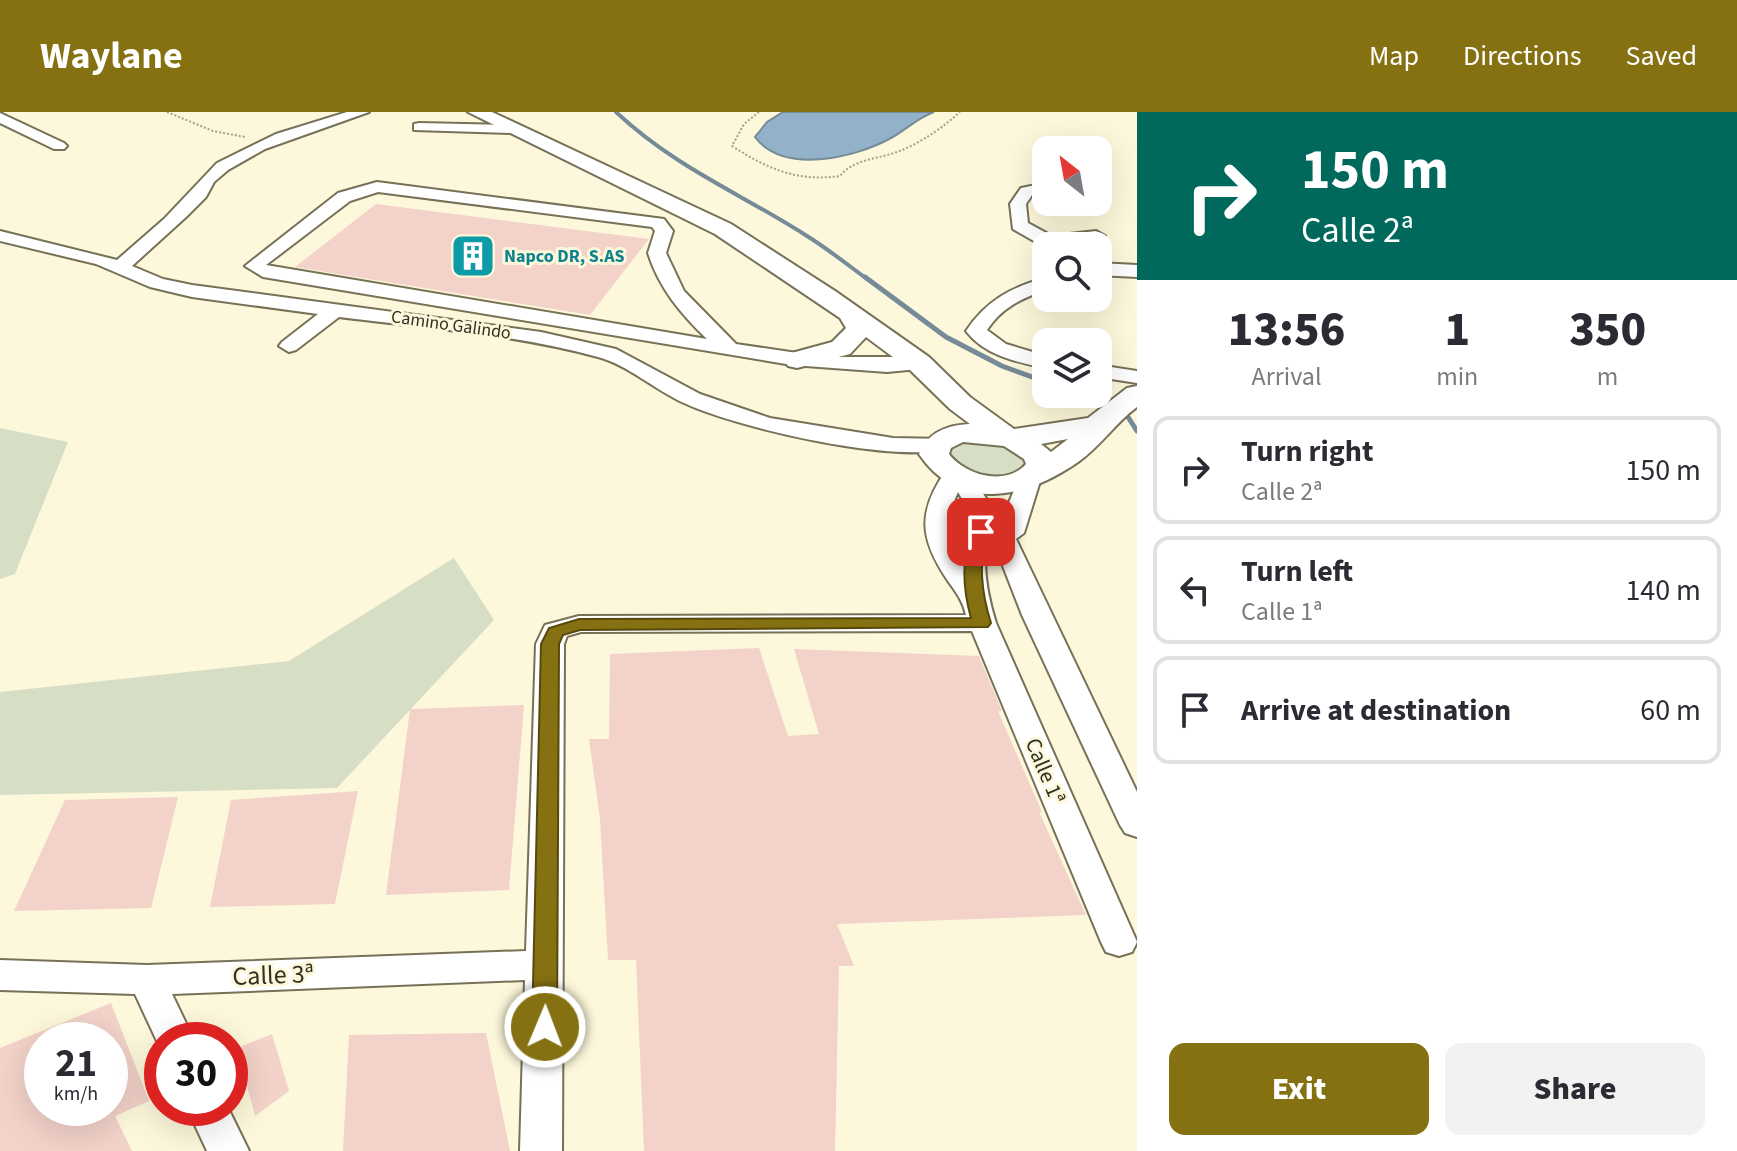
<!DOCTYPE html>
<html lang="en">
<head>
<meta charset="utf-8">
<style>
	body { margin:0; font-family:"Source Sans 3",sans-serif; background:#f2f2f3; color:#2b2b33; height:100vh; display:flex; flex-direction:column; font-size:30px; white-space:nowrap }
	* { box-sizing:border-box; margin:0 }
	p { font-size:26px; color:#7c7c81 }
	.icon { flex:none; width:44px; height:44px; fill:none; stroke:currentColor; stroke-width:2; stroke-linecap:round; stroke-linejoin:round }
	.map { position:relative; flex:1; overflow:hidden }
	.panel { display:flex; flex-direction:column; background:#fff; width:600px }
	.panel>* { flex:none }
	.banner { background:#00695c; color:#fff; overflow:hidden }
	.needle { width:52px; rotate:329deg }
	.fabs { position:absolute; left:1032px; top:24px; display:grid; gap:16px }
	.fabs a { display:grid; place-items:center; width:80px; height:80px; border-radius:16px; background:#fff; box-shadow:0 8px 32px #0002; font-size:40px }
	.speed { position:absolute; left:24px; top:910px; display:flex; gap:16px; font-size:40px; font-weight:700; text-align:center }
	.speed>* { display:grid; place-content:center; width:104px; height:104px; border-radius:50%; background:#fff; box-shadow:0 8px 32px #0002; line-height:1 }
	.speed small { font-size:20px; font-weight:400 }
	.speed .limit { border:12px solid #d22; background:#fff; color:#111 }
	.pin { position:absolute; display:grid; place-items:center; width:68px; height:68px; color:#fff; margin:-34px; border-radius:16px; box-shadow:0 4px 12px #0006 }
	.me { position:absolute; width:88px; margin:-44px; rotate:1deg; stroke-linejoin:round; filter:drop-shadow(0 0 6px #0008) }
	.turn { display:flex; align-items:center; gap:28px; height:168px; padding:0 32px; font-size:36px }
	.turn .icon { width:104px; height:104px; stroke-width:2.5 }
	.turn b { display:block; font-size:56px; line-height:68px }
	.eta { display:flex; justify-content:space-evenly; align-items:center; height:136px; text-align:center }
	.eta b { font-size:48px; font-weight:800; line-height:56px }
	.primary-button { display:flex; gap:16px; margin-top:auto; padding:16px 32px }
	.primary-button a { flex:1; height:92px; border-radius:16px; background:#867112; color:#fff; font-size:32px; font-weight:800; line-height:92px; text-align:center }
	.primary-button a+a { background:#f2f2f3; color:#2b2b33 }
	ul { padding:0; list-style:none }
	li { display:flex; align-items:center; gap:24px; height:108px; margin:0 16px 12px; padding:0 16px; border:4px solid #e1e1e2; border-radius:16px }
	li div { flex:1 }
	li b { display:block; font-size:30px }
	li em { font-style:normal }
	header { display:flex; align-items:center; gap:48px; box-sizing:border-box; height:112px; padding:0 40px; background:#867112; color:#fff }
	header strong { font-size:38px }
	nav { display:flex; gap:44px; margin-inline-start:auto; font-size:28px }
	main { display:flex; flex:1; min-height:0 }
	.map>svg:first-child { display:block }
</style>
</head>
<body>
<header>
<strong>Waylane</strong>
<nav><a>Map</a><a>Directions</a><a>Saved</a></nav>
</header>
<main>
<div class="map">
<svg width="1137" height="1039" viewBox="0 0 1137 1039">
	<rect width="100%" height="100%" fill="#fdf8db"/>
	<path fill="#d6dfc6" d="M 0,316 L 68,330 L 15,462 L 0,467 Z
		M 991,325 L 1034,349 L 1014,367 L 956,360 L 944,333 Z
		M 454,446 L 494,508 L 337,676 L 0,683 L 0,580 L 289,549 Z"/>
	<path fill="#92b2ca" stroke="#758b98" stroke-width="2" d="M 783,0 L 934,0 C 917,6 906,18 891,26 C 855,46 783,63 755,25 L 767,10 Z"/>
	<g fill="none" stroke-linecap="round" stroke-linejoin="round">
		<path stroke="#758b98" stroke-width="4" d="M 616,0 C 676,56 740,81 807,124 C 828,137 848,153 867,167"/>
		<path stroke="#758b98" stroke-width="5" d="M 865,165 L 946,225 L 1002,254 L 1046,270
			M 1080,282 L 1110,295
			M 1120,301 L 1128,305 L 1137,319"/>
	</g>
	<path fill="#f2d2c9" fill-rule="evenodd" d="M 376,92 L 649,127 L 590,203 L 295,155 Z
		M 759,536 L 788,624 L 819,622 L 794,537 L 979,544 L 1002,599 L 998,599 L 1042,700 L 1039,700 L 1086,803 L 837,812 L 854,854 L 839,854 L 835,1039 L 644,1039 L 636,848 L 608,848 L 600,707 L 589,627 L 609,627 L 610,542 Z
		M 524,593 L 509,778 L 386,783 L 410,597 Z
		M 358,679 L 335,792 L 210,795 L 231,688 Z
		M 178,685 L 151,796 L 14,799 L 65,688 Z
		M 111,891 L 149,989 L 115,1004 L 132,1039 L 0,1039 L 0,936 ZM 42,928 L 110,928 L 110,996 L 42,996 Z
		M 486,921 L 510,1039 L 343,1039 L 349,923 Z
		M 272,922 L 289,979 L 255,1004 L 237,936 Z"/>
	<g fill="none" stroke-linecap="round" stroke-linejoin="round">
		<g stroke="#767157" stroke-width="4">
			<path id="minor" d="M 347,0 L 369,0 L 265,37 L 228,58 L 214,70 L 206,85 L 186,105 L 132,154 L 163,167 L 192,173 L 541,220 L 616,237 L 700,282 L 770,306 L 893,326 L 946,327 L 950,332 L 946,337 C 890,351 738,316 684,291 C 655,278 628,253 598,245 C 514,222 425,216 339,205 L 296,238 L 289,240 L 279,234 L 282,230 L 318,202 L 192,185 L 150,175 L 96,152 L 0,129 L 0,119 L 117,148 L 164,107 L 217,51 L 276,22 Z
				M 0,1 L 64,31 L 67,34 L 64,37 L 54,37 L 0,11 Z
				M 419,11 L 514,13 L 521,17 L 514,21 L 414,18 L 414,12 Z
				M 377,70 L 664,107 L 673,119 L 666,141 L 684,179 L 736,232 L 824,245 L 919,245 L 929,251 L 919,257 L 887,260 L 792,253 L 263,165 L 245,154 L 338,81 ZM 378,80 L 652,115 L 655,119 L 648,141 C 659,176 681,202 707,227 L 266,153 L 350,89 Z
				M 1046,71 L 1046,81 L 1032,83 L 1026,92 L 1028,111 L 1052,124 L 1096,119 L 1105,124 L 1102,128 L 1046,136 L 1013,117 L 1010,92 L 1021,76 Z
				M 1098,151 L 1137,153 L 1137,165 L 1098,163 Z
				M 1046,166 L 1046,178 C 1022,186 1001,196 987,218 L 1006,232 L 1046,244 L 1046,256 C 1017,250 985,244 966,219 C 986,189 1011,175 1046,166 Z
				M 1098,253 L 1137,259 L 1137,271 L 1098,265 Z
				M 955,355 L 970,361 L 996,402 L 1006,398 L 1021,361 L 1037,361 L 1041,366 L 1024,421 L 1016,427 L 1137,680 L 1137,725 L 1125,721 L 1120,713 L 1022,503 L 996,436 L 988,428 C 981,454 988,485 996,511 L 1137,830 L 1132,840 L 1119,844 L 1106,840 L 1101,830 L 972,519 L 581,520 L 567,524 L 564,532 L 562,1039 L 520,1039 L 525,868 L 172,882 L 194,928 L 162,928 L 162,940 L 135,882 L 0,878 L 0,848 L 147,853 L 526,839 L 536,532 L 545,513 L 579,504 L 966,503 C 963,489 956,480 948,469 C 919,426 917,400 947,357 ZM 958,380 L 976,411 L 964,424 L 960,445 C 948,422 947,403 958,380 Z
				M 187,996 L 228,996 L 249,1039 L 207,1039 Z"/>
		</g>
		<g stroke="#767157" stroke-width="4">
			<path id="major" d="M 468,0 L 492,0 L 731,112 L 835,179 L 929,245 L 970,285 L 1014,317 L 1088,306 L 1127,276 L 1137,274 L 1137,295 C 1115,311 1100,335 1078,350 C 1026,386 960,402 919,342 C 928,320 947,313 970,312 L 950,297 L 909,257 L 866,225 L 850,242 L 797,256 L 788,254 L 784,248 L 788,242 L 832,230 L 846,216 L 840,206 L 715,122 ZM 1068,327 L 1051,340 L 1041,332 ZM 963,330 L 1004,334 L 1024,347 L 1026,352 C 1006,375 965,363 949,342 L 951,336 Z"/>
		</g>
		<path stroke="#a4a18b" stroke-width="2" stroke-dasharray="2 2" stroke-linecap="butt" d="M 167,0 L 213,19 L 245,25
			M 759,0 L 744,12 L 732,34 C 768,57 797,70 840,64 C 854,46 882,47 902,38 C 924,29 943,15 960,0"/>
		<use href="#minor" fill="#fff" fill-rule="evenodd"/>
		<use href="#major" fill="#fff" fill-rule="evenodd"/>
	</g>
	<path fill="#867112" stroke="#57490c" stroke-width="2" d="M 981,415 L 989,420 C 977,447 982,483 991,511 L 988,515 L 580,518 L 563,523 L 559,532 L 557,915 L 553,922 L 545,925 L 536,922 L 532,915 L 541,532 L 549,516 L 579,507 L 971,506 C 963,478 960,442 975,416 Z"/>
	<defs>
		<g id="building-square" transform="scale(2.3)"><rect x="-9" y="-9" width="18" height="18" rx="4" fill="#0f9aa8" stroke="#fdf8db"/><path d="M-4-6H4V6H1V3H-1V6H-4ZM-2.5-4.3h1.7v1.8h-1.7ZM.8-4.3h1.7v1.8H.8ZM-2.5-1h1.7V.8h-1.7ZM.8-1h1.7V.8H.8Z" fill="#fff"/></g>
	</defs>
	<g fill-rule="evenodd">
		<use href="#building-square" x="473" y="144"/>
	</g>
	<g text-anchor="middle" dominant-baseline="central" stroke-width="6" stroke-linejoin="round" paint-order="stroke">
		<g font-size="18" font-weight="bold" fill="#0d838f" stroke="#fdf8db" text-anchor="start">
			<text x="504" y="144">Napco DR, S.AS</text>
		</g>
		<g font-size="18" fill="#323025" stroke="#fdf8db">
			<text transform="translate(451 213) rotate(8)">Camino Galindo</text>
		</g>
		<g font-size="22" fill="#323025" stroke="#fdf8db">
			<text transform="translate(1045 659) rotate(67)">Calle 1ª</text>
		</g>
		<g font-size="26" fill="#323025" stroke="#fdf8db">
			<text transform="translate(273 863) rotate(-2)">Calle 3ª</text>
		</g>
	</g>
</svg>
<div class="fabs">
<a><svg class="needle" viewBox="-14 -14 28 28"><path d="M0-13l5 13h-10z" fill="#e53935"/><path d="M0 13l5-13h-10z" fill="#7c7c81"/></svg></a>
<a><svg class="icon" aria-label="search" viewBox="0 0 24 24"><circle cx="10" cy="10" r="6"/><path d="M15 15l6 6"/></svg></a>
<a><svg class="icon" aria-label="layers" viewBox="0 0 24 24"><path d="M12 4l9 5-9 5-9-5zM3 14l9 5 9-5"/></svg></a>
</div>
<div class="speed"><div>21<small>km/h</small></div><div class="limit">30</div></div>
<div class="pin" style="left:981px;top:420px;background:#d93025"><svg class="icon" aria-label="arrive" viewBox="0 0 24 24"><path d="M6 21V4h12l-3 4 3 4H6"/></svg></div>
<svg class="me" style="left:545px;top:915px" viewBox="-20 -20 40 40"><circle r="17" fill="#867112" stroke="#fff" stroke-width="3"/><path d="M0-11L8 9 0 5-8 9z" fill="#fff"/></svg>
</div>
<section class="panel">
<div class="banner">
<div class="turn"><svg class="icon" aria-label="right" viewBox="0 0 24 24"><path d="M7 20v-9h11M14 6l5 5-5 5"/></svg><div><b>150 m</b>Calle 2ª</div></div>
</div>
<div class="eta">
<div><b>13:56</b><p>Arrival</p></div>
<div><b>1</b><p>min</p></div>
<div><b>350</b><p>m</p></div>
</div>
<ul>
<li><svg class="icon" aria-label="right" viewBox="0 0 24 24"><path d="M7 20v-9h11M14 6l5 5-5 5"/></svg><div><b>Turn right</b><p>Calle 2ª</p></div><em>150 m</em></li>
<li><svg class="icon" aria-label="left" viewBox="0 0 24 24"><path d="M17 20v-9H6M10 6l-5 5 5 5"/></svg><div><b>Turn left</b><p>Calle 1ª</p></div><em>140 m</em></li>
<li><svg class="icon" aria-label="arrive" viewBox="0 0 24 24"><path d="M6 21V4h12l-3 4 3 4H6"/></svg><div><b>Arrive at destination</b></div><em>60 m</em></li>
</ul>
<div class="primary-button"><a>Exit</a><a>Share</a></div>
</section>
</main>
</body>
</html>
